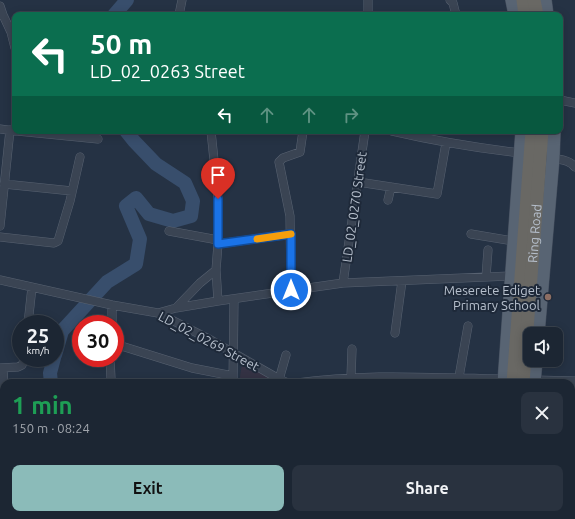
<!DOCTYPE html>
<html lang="en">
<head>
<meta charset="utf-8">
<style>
	body { margin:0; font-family:Ubuntu,sans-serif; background:#29323f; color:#f1f3f6; height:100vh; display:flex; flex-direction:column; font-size:15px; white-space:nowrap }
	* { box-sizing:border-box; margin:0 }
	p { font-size:13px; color:#a0a5ac }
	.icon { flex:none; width:22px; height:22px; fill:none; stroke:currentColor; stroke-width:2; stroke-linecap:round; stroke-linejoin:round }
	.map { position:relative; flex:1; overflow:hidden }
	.panel { position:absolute; left:0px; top:379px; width:575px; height:140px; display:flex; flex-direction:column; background:#1c2633; border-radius:12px 12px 0 0; box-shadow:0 2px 10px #0003,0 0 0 1px #3a434e }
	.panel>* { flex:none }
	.guide { position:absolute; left:12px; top:12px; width:551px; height:122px; border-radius:8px; box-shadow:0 2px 10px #0003,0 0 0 1px #3a434e; background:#0b6e4f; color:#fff; overflow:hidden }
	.tools { position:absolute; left:523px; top:327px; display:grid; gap:8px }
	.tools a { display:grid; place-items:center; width:40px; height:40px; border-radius:8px; background:#1c2633; box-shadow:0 2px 10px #0003,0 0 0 1px #3a434e; font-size:20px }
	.speed { position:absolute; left:12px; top:315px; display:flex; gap:8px; font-size:20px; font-weight:700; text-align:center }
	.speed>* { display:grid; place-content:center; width:52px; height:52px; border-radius:50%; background:#1c2633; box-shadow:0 2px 10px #0003,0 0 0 1px #3a434e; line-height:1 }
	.speed small { font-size:10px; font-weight:400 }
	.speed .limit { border:6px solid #d22; background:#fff; color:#111 }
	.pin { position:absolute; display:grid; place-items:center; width:34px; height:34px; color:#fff; margin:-41px -17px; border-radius:50% 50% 50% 0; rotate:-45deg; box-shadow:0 0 4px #0007 }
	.pin .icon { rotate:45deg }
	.me { position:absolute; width:44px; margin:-22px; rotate:0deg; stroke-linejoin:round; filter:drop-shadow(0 0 3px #0008) }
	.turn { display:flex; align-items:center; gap:14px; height:84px; padding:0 12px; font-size:18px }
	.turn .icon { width:52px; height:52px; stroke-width:2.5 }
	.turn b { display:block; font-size:28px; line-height:34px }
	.lanes { display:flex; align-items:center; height:38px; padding:0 12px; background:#0003; justify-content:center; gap:20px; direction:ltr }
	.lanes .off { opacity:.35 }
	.round { display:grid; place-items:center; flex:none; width:42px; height:42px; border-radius:8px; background:#29323f }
	.head { display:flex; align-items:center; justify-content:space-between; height:68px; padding:0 12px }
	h1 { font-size:24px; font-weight:700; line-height:30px; color:#1e9e55 }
	.button { display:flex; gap:8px; margin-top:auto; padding:8px 12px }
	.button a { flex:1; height:46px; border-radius:8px; background:#8bbbb9; color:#111; font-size:16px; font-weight:700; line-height:46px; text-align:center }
	.button a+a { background:#29323f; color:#f1f3f6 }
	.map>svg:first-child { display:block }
</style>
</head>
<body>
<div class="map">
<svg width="575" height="519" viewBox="0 0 575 519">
	<rect width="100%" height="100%" fill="#253244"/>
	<path fill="#343244" d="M 242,364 L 255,370 L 280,383 L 239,383 Z"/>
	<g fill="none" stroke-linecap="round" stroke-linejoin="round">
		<path stroke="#384e6c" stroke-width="14" d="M 114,15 L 127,0
			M 55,355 L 62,331 L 107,282 L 136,264 L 140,239 L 126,206 L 136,198 L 149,214 L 173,221 L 191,216 L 193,201 L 185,183 L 156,164 L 134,141 L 126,131
			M 51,383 L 50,373 L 54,358
			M 51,515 L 52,519"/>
		<g stroke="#586271" stroke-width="9">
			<path id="minor" d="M 368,0 L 368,15
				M 450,0 L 453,3 L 456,15
				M 0,6 L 3,15
				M 0,15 L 3,15 L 11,32 L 15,48
				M 179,15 L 182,0
				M 560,100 L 575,103
				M 0,129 L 15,131
				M 17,131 L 98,139
				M 211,131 L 218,199 L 218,244 L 216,270 L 218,301
				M 392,131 C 435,141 477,148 521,153
				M 553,158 C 562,160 569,160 575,167
				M 358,182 L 437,194 L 446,143
				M 4,184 L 72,191
				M 388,200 L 391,187
				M 0,226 L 10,130
				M 169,231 L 218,240
				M 471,234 L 513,241
				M 0,237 L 54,243 L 58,241 L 70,201 L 80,157
				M 218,244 L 291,234
				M 486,277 L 488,250
				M 0,280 L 112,305 L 158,313 L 207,338 L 279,379 L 288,383
				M 343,283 L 365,131
				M 291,290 L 290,216 L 279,162 L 283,158 L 300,152 L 303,131
				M 176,308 L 200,283 L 216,270
				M 158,313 L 176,308 L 218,301 L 343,283 L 511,276
				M 28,324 L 32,287
				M 112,324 L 112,305
				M 395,333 L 402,281
				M 115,344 L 192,368 L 233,376
				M 110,358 L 111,379 L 113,383
				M 0,368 L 18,367 L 22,365 L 25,358
				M 3,368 L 4,390
				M 351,377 L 352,349
				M 459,377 L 468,326
				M 534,380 L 575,381
				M 233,383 L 234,299
				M 278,383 L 286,355
				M 297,383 C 366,373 435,378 504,379
				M 571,421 L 575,424
				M 0,486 L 4,486
				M 571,496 L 575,498
				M 163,515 L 163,519
				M 218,515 L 218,519
				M 284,515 L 285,519
				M 121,519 L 122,515
				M 365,519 L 365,515"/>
		</g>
		<g stroke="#434d5d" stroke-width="14">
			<path id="primary" d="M 512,0 L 515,15
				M 545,0 L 547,15
				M 538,334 L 553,158 L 554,131
				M 504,383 L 522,131
				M 534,383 L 536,360
				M 490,519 L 490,515
				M 521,519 L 522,515"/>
		</g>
		<g stroke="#444f5e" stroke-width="14">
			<g id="trunk">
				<path d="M 523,0 L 525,15"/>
				<path d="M 534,0 L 537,15"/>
				<path d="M 513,383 L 532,131"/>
				<path id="s1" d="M 523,383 L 542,131"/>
				<path d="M 501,519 L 501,515"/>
				<path d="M 512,519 L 513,515"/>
			</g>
		</g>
		<use href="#minor" stroke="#3a4453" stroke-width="8"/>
		<use href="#primary" stroke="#586473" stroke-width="13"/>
		<use href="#trunk" stroke="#696864" stroke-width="13"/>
	</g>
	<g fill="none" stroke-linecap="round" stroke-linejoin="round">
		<g stroke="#114b97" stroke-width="10">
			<path id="route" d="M 218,199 L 218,244 L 291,234 L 291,290"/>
		</g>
		<use href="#route" stroke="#1a73e8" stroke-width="7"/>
		<path stroke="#f59e0b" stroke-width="7" d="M 257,239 L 291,234"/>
	</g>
	<circle fill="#8d6e63" stroke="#1e2939" stroke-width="1.5" cx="548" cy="297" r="4"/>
	<g text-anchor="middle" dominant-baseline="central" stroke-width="4" stroke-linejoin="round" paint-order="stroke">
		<g font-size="13" fill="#b7c0cd" stroke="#1e2939">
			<text transform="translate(354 207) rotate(-82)">LD_02_0270 Street</text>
			<text stroke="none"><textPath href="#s1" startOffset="150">Ring Road</textPath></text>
			<text transform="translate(209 341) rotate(28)">LD_02_0269 Street</text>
		</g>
		<g font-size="13" fill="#b7c0cd" stroke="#1e2939" text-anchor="end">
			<text x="540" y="290">Meserete Ediget<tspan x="540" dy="15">Primary School</tspan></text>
		</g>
	</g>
</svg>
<div class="tools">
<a><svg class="icon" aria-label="sound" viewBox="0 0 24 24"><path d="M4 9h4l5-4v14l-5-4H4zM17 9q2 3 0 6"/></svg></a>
</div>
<div class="speed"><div>25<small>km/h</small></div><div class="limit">30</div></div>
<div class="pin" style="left:218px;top:199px;background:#d93025"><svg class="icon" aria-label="arrive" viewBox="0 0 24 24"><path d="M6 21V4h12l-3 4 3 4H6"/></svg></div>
<svg class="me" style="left:291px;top:290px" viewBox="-20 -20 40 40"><circle r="17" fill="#1a73e8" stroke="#fff" stroke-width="3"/><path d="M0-11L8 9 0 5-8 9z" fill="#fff"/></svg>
<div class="guide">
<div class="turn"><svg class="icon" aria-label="left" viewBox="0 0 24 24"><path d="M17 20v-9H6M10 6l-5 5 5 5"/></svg><div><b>50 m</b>LD_02_0263 Street</div></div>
<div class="lanes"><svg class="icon" aria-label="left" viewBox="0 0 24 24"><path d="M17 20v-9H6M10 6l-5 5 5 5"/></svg><svg class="icon off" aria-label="ahead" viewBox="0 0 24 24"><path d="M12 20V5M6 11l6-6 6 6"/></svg><svg class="icon off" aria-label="ahead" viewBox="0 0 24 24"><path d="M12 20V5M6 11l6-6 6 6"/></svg><svg class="icon off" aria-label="right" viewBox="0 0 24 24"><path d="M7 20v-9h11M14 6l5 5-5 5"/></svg></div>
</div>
<section class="panel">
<div class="head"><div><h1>1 min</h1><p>150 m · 08:24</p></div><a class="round"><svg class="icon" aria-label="close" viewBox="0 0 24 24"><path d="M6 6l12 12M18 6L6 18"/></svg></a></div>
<div class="button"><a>Exit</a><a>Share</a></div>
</section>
</div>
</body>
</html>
